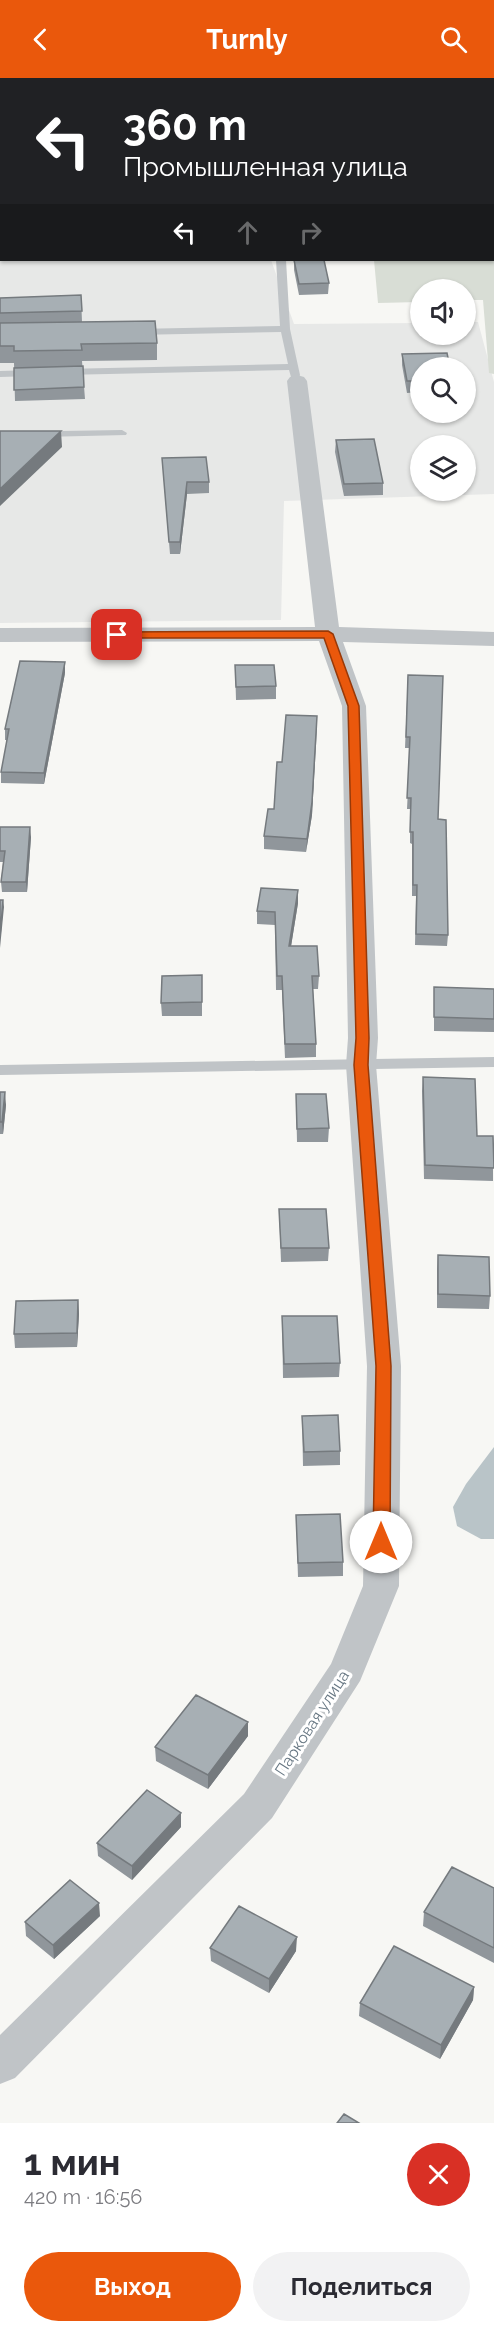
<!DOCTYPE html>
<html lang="ru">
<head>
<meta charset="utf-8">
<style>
	body { margin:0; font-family:Raleway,sans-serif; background:#f2f2f3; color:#2b2b33; height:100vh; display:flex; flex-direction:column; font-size:22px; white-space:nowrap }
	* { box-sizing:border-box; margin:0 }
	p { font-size:20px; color:#7c7c81 }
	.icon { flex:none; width:33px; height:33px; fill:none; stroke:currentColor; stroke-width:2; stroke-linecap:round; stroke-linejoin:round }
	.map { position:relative; height:2045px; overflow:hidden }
	.side { display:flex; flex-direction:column; background:#fff; flex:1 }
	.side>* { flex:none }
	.hud { position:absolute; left:0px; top:0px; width:495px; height:183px; box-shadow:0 2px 4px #0004; background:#202124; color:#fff; overflow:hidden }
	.tools { position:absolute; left:410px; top:201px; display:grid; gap:12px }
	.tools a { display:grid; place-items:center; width:66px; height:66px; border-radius:50%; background:#fff; box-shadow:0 2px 4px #0004; font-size:30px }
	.pin { position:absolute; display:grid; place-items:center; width:51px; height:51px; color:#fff; margin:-26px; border-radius:12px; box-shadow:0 3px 9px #0006 }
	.me { position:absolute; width:66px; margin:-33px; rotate:0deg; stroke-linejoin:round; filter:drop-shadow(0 0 4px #0008) }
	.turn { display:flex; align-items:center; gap:21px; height:126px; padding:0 24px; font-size:27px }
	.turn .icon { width:78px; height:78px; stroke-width:2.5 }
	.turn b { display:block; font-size:42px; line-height:51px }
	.lanes { display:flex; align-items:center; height:57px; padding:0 24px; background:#0003; justify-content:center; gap:30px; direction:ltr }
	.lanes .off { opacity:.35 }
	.round { display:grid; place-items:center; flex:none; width:63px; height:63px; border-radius:32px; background:#f2f2f3 }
	.headline { display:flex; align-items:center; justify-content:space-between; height:102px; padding:0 24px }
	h1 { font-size:36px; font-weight:700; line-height:45px }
	.cta { display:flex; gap:12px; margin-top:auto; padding:12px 24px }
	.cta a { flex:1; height:69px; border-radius:36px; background:#ea580c; color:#fff; font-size:24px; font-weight:700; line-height:69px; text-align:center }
	.cta a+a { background:#f2f2f3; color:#2b2b33 }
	header { display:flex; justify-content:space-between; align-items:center; height:78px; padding:0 24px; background:#ea580c; color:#fff; font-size:27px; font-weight:700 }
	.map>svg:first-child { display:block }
</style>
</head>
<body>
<header><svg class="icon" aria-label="back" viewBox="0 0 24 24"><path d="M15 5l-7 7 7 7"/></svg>Turnly<svg class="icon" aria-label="search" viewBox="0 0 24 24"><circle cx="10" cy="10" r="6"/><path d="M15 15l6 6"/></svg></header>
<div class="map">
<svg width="494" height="2045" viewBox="0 0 494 2045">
	<rect width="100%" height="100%" fill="#f7f7f4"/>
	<path fill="#e7e8e7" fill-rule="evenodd" d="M 0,31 L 2,182 L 271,182 L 294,246 L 420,245 L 420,256 L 465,256 L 465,244 L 478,244 L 494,304 L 494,416 L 284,423 L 281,542 L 0,545 ZM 420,290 L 465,290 L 465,334 L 420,334 ZM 420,368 L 465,368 L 465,412 L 420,412 Z"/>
	<path fill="#d8ddd5" d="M 311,0 L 494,0 L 494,118 L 494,2 Z
		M 494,138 L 494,296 L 489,295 L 483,222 L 465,222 L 465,212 L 420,212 L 420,224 L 378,225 L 374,182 L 494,182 Z"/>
	<path fill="#b9c4c8" d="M 494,1369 L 494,1461 L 481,1461 L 457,1448 L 453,1429 L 466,1406 Z"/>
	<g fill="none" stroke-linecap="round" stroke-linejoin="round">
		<path fill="#c0c4c7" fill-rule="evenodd" d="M 0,0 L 5,0 L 6,2 L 2,2 L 0,4 Z
			M 11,0 L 80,0 L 9,2 Z
			M 0,29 L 2,29 L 2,33 L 0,33 Z
			M 276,182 L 286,182 L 290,251 L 300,297 L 299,299 L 291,299 L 289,292 L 63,297 L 58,294 L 63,291 L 288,286 L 281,254 L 135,257 L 130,254 L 135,251 L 280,248 Z
			M 0,293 L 33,292 L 38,295 L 33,298 L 0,299 Z
			M 122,352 L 127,355 L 126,357 L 0,360 L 0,354 Z
			M 494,979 L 494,989 L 0,997 L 0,987 Z"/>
		<path fill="#c0c4c7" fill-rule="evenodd" d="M 297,297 L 304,299 L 307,303 L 339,549 L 494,554 L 494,568 L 343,564 L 366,628 L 378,960 L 376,987 L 401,1288 L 399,1508 L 360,1603 L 272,1740 L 15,2000 L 0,2006 L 0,1957 L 244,1716 L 331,1586 L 363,1508 L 367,1288 L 346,987 L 348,960 L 342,628 L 319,563 L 0,564 L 0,550 L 315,549 L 287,303 L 290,299 Z"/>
	</g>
	<path fill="#90969b" d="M 294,182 L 329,205 L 328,216 L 299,217 L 294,192 Z
		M 81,217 L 82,244 L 157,265 L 157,282 L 82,283 L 85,321 L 15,323 L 14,285 L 0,285 L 0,220 Z
		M 402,276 L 420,290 L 420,314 L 407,315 L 402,287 Z
		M 336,362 L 383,405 L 383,417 L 344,418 L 335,374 Z
		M 162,380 L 209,404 L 209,415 L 187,416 L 180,476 L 170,476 Z
		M 235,587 L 276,608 L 276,621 L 236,622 Z
		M 65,595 L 44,706 L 1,705 L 1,694 L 7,662 L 5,662 L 5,651 Z
		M 408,597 L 438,741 L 448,857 L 447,868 L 415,867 L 416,818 L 412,818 L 412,766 L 410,765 L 410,731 L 407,731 L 410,670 L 405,670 Z
		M 317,650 L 312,737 L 306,774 L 264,771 L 264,758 L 274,731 L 282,684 Z
		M 0,749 L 31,759 L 27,814 L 2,814 L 1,804 L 3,784 L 0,784 Z
		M 298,812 L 298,825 L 291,868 L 319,898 L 318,911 L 313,911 L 316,966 L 316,979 L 285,980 L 282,912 L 276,912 L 275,847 L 257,846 L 257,833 Z
		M 202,897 L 202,938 L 162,938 L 161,925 Z
		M 434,909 L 494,911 L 494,954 L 434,953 Z
		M 423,999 L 477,1058 L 493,1058 L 493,1103 L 424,1101 L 422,1013 Z
		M 0,1014 L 6,1027 L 3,1056 L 0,1056 Z
		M 296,1016 L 329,1050 L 328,1064 L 297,1064 Z
		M 279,1131 L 329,1170 L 328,1183 L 281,1184 Z
		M 438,1177 L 490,1218 L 489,1231 L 437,1230 L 437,1191 Z
		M 78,1222 L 79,1236 L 77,1269 L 15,1270 L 14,1256 Z
		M 282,1238 L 340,1285 L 339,1299 L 283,1300 Z
		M 302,1338 L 340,1373 L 340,1387 L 303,1388 Z
		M 296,1437 L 343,1484 L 343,1498 L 298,1499 Z
		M 248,1658 L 208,1711 L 156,1683 L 155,1669 Z
		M 181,1749 L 132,1802 L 98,1778 L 97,1765 Z
		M 494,1810 L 494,1885 L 423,1848 L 424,1834 Z
		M 100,1838 L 54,1881 L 26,1858 L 25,1844 Z
		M 210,1870 L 296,1873 L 269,1915 L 211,1883 Z
		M 474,1909 L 473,1922 L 440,1981 L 359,1938 L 360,1925 Z"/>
	<path fill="#757a7e" d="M 61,353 L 62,369 L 0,428 L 0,411 Z
		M 187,404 L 187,416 L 180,476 L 180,464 Z
		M 65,584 L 65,595 L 44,706 L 44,695 Z
		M 317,638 L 312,737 L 306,774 L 307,761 Z
		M 30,749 L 31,759 L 27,814 L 26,804 Z
		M 298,812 L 298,825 L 289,881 L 289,868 Z
		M 3,822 L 4,829 L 0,870 L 0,858 Z
		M 5,1014 L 6,1027 L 3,1056 L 2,1044 Z
		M 78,1222 L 79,1236 L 77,1269 L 77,1255 Z
		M 248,1644 L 248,1658 L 208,1711 L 208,1697 Z
		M 181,1735 L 181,1749 L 132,1802 L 132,1788 Z
		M 99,1825 L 100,1838 L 54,1881 L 53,1867 Z
		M 297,1859 L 296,1873 L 269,1915 L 269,1901 Z
		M 474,1909 L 473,1922 L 440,1981 L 441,1967 Z"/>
	<path fill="#a7afb4" stroke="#757a7e" stroke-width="1.5" d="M 294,182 L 324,182 L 329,205 L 299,206 Z
		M 81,217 L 82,233 L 0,235 L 0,220 Z
		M 155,243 L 157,265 L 81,266 L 82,272 L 14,273 L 14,268 L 0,268 L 0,245 Z
		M 447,275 L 450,290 L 420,290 L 420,303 L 407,303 L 402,276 Z
		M 83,288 L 84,309 L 14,312 L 14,290 Z
		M 0,353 L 61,353 L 0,411 Z
		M 374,361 L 383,405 L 344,406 L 336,362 Z
		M 206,379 L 209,404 L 187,404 L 180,464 L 169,464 L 162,380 Z
		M 20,583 L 65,584 L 44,695 L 1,694 L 9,651 L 5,651 Z
		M 235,587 L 274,587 L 276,608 L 236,609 Z
		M 408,597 L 443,598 L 438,741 L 446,742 L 448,857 L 416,856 L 417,807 L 413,807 L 413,754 L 410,754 L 411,720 L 407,720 L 410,659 L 406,659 Z
		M 286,637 L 317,638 L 312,724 L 307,761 L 264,758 L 268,731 L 274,731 L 277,684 L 282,684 Z
		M 0,749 L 30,749 L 26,804 L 1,804 L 5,773 L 0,773 Z
		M 261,810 L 298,812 L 289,868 L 317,868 L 319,898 L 312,898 L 316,966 L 285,966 L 282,898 L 277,898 L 275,834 L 257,833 Z
		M 0,822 L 3,822 L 0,858 Z
		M 202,897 L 202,924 L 161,925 L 162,898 Z
		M 434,909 L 494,911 L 494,941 L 434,939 Z
		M 423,999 L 475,1001 L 477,1058 L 493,1058 L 494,1090 L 425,1087 Z
		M 0,1014 L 5,1014 L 2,1044 L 0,1044 Z
		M 296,1016 L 326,1016 L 329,1050 L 297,1051 Z
		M 279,1131 L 326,1131 L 329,1170 L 281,1170 Z
		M 438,1177 L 489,1179 L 490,1218 L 438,1216 Z
		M 78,1222 L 77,1255 L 14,1256 L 16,1223 Z
		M 282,1238 L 337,1238 L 340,1285 L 284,1286 Z
		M 338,1337 L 340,1373 L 304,1374 L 302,1338 Z
		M 340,1436 L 343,1484 L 298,1485 L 296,1437 Z
		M 196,1617 L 248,1644 L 208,1697 L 155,1669 Z
		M 147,1712 L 181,1735 L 132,1788 L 97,1765 Z
		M 452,1789 L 494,1810 L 494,1870 L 424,1834 Z
		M 70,1802 L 99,1825 L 53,1867 L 25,1844 Z
		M 239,1828 L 297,1859 L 269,1901 L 210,1870 Z
		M 394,1868 L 474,1909 L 441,1967 L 360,1925 Z
		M 344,2036 L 359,2045 L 337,2045 Z"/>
	<path fill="#ea580c" stroke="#983908" stroke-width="1.5" d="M 328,553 L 333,556 L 359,628 L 369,960 L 368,987 L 391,1288 L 390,1464 L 387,1469 L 381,1471 L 376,1469 L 373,1464 L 376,1288 L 354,987 L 356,960 L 348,628 L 324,560 L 117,560 L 112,557 L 117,554 Z"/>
	<g text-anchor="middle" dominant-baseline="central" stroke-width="6" stroke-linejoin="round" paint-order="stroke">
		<g font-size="16" fill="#677783" stroke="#fff">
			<text transform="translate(312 1645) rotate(-57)">Парковая улица</text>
		</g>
	</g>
</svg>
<div class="tools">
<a><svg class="icon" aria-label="sound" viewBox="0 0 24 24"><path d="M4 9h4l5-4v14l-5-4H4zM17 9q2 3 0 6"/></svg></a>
<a><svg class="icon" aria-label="search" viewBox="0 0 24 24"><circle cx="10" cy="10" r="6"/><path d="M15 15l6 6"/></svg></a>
<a><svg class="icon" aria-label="layers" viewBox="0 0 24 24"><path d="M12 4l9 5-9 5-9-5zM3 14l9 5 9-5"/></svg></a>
</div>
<div class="pin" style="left:117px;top:557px;background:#d93025"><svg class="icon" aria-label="arrive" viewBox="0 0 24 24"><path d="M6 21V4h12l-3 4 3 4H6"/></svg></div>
<svg class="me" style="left:381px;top:1464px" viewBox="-20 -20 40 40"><circle r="19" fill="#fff"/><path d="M0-13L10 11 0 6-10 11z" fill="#ea580c"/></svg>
<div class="hud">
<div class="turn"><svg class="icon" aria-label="left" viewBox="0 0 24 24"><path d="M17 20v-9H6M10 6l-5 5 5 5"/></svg><div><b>360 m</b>Промышленная улица</div></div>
<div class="lanes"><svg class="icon" aria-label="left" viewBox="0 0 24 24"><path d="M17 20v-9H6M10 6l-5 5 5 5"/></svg><svg class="icon off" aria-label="ahead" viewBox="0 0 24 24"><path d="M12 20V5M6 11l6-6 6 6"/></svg><svg class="icon off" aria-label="right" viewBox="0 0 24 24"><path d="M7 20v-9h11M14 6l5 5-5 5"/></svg></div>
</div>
</div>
<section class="side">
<div class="headline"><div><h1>1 мин</h1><p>420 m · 16:56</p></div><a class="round" style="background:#d93025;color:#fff"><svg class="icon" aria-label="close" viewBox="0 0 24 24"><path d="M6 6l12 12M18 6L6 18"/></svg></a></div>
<div class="cta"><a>Выход</a><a>Поделиться</a></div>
</section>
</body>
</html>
